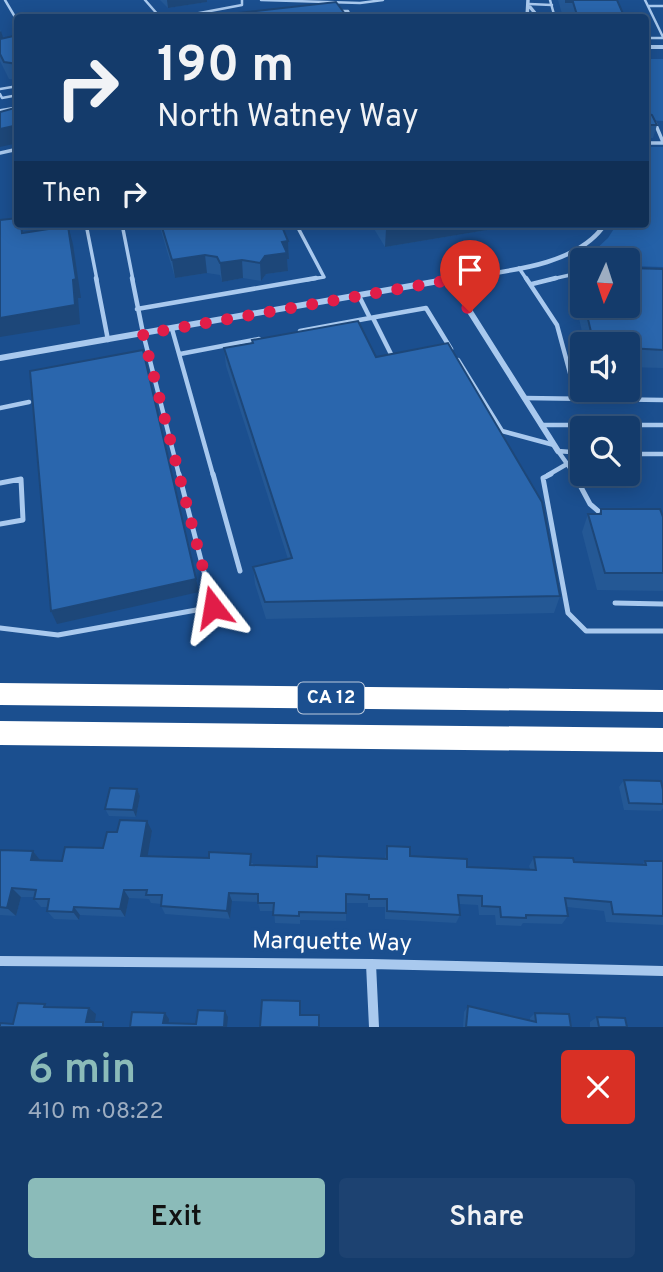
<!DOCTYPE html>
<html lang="en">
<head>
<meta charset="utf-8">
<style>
	body { margin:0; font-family:Overpass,sans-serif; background:#1d4271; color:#f1f3f6; height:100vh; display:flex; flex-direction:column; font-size:26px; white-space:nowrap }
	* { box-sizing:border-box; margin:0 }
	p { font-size:23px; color:#9dadc1 }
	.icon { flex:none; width:38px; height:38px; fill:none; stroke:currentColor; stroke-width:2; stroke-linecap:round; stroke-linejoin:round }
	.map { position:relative; height:1027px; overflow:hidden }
	.panel { display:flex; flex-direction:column; background:#143b6b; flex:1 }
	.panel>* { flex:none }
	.guide { position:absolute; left:14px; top:14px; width:635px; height:214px; border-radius:7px; box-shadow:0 4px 18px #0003,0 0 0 2px #33557e; background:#143b6b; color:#f1f3f6; overflow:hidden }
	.needle { width:46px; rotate:183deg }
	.buttons { position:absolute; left:570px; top:248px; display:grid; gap:14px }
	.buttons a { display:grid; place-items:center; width:70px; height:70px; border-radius:7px; background:#143b6b; box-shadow:0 4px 18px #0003,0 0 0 2px #33557e; font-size:35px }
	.pin { position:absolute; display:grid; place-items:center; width:60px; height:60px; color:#fff; margin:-72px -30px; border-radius:50% 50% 50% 0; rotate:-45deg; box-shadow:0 0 7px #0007 }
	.pin .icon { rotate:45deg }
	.me { position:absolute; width:77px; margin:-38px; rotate:346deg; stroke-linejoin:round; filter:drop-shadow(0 0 5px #0008) }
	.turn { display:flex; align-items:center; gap:24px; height:147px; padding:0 28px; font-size:32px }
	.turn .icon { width:91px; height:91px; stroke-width:2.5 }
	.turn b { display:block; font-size:49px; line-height:60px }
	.then { display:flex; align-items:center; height:66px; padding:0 28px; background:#0003; gap:14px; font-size:26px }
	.round { display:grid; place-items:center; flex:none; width:74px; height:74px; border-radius:7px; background:#1d4271 }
	.summary { display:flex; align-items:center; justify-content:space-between; height:119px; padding:0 28px }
	h1 { font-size:42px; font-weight:600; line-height:52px; color:#8bbbb9 }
	.button { display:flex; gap:14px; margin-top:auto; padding:14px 28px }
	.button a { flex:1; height:80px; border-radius:7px; background:#8bbbb9; color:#111; font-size:28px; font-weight:600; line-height:80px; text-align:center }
	.button a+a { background:#1d4271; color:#f1f3f6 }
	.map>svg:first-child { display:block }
</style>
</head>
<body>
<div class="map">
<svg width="663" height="1027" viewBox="0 0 663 1027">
	<rect width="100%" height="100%" fill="#1b4f8f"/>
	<path fill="#2461a8" d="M 646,59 L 663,59 L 663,121 L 646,120 Z
		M 646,147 L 663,147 L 663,267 L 628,266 L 628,261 L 610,261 L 594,251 L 608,238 L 617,224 L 646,224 Z"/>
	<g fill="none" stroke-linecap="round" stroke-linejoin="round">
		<path stroke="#a9c9ee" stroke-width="2.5" d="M 5,0 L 18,22
			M 145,0 L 159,16 L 169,18
			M 261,0 L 360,3 L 383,0
			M 550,0 L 555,18
			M 645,0 L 663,37
			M 529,4 L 552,5
			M 648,6 L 663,6
			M 337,11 L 348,11 L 351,18
			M 173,18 L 242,5 L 242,0
			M 646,38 L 663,38
			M 0,89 L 18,86
			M 0,94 L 2,98 L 18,95
			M 646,123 L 656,125"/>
		<path stroke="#a9c9ee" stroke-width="3.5" d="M 646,123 L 655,123 L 663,142
			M 646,143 L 663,143
			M 0,153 L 18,149
			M 86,224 L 97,280
			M 122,224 L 133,280
			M 296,224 L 324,277 L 306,280
			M 17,227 L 33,224
			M 580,249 L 599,261
			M 519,268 L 527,280
			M 548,280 L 583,272"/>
		<path stroke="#a9c9ee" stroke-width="4.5" d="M 96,278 L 108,340
			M 132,278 L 143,333 L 179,475
			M 526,278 L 557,325 L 577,399
			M 532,284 L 556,278
			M 137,309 L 316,278
			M 370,318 L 426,308 L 451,349
			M 373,318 L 393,358 L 396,357
			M 172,329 L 213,475
			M 300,331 L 370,318 L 359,296
			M 180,354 L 259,339
			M 458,360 L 502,431 L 554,445
			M 524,398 L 663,400
			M 0,408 L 29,402
			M 541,425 L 663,425
			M 558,451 L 575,475
			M 558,451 L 583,453
			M 628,454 L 663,454
			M 548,475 L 567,464"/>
		<path stroke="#a9c9ee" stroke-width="5" d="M 213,474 L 240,571
			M 551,474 L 543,478 L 568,613 L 586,631 L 663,631
			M 574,474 L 590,504 L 604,516
			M 0,483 L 21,479 L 23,520 L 0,524
			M 615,603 L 663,604
			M 0,628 L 58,635 L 213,607 L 179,474"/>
		<path stroke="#a9c9ee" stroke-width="3.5" d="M 530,7 L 539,18
			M 527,18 L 528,0"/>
		<path stroke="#a9c9ee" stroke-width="4.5" d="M 446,280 C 495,272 576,269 605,224"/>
		<path stroke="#a9c9ee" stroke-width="6" d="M 450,280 L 558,451
			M 0,358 L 456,278"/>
		<path stroke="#a9c9ee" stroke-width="10" d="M 0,961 L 371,964 L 663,971
			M 371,964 L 374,1027"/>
		<path fill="#a9c9ee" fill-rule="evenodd" d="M 646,45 L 663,45 L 663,49 L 646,49 Z
			M 18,106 L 18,110 L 0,113 L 0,109 Z"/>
		<path fill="#fff" fill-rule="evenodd" d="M 0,683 L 663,690 L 663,712 L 0,705 Z
			M 0,721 L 663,728 L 663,752 L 0,745 Z"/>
	</g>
	<path fill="#245895" d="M 160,0 L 207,0 L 207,2 L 168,8 Z
		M 558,0 L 617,0 L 624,16 L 624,18 L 563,17 Z
		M 0,29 L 3,39 L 18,35 L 18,80 L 9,79 L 0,61 Z
		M 646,113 L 657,125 L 653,138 L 646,138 Z
		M 159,224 L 281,224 L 288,241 L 289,259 L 287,259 L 288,271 L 266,274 L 261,281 L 243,278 L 222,282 L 220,275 L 207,273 L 175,278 Z
		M 371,224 L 506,224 L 505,227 L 385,247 Z
		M 663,269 L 663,368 L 628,367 L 628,345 L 585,345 L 573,292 L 578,274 L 583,270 L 583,306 L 628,306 Z
		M 252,340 L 376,357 L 560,596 L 554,613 L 266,619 L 255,584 L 253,567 L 288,559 L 226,366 L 224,348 L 252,343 Z
		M 601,509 L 663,517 L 663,591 L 597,590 L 582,532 L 588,514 L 599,514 Z
		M 624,780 L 663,790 L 663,808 L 661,811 L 624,810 L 619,787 Z
		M 137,789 L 140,796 L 136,817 L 109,816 L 105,809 Z
		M 152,831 L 147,856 L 253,863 L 253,865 L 317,867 L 385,859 L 387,846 L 410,856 L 467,867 L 530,869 L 529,866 L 534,857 L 574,862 L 642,865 L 645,861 L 663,861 L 663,925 L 606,922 L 604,911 L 567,907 L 568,916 L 562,924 L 523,923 L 521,926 L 496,925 L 495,915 L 479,915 L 478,905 L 459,904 L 460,915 L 456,923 L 385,919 L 385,907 L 368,907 L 368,903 L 346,903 L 346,921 L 300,920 L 300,924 L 275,923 L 274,911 L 260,911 L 258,902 L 232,901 L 230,919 L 165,914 L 161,906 L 161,904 L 151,903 L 149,899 L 129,898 L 125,917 L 80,915 L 79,920 L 54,919 L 47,911 L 48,907 L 41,907 L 34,899 L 34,897 L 21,897 L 16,916 L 0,915 L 0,850 L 33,851 L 40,860 L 62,861 L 103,848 L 117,832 Z
		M 468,1006 L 530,1020 L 530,1018 L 535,1013 L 571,1027 L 463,1027 L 464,1012 Z
		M 597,1017 L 627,1027 L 590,1027 L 590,1022 Z"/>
	<path fill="#1d4779" d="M 167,0 L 207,0 L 207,2 L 168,8 Z
		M 1,31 L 6,47 L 0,48 L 0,32 Z
		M 15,64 L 18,64 L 18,75 Z
		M 18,125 L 18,143 L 0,147 L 0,129 Z
		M 345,224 L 369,224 L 345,228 Z
		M 418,224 L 506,224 L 505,227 L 385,247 L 386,229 Z
		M 68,226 L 73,244 L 81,298 L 78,298 L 80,324 L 0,337 L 0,318 Z
		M 288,241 L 289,259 L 287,259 L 288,271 L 266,274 L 261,281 L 260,263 L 265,256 L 282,242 Z
		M 205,255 L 207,273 L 175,278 L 172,260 Z
		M 242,260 L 243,278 L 222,282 L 220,263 Z
		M 196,579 L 199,592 L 57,624 L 51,611 Z
		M 137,789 L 140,796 L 136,817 L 133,810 Z
		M 147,821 L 152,831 L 146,865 L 141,856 Z
		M 33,851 L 40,860 L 31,860 Z
		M 12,888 L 21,897 L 16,916 L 7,908 Z
		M 124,890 L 129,898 L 125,917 L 120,909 Z
		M 229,893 L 232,901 L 230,919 L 227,911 Z
		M 74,907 L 80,915 L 79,920 L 73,912 Z
		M 89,1008 L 96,1014 L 94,1027 L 86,1022 Z
		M 225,1011 L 228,1017 L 227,1027 L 224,1027 Z
		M 165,1013 L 169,1019 L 168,1027 L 163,1023 Z"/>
	<path fill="#2a66ad" stroke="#1d4779" stroke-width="2" d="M 566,0 L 617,0 L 624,16 L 577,15 L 573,2 L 566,2 Z
		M 336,2 L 348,18 L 193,18 Z
		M 18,35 L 18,64 L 4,62 L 0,54 L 0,39 Z
		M 18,107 L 18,125 L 0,129 L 0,112 Z
		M 646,113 L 652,115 L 657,125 L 646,125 Z
		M 18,218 L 18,224 L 21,224 L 22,233 L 68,226 L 76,279 L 73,280 L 75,305 L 0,318 L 0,220 Z
		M 161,224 L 281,224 L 288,241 L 282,242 L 287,253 L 265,256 L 260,263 L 242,260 L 220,263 L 217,257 L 205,255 L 172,260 Z
		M 383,224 L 418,224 L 386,229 Z
		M 628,268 L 663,269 L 663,350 L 628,348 L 628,345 L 594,345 L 585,306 L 628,306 Z
		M 583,270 L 583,295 L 578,274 Z
		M 358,321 L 376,357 L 448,343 L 542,502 L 560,596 L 265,602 L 253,567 L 292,558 L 224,348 L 253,343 L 252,340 Z
		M 143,350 L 196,579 L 51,611 L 30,371 Z
		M 601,509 L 660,509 L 663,517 L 663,573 L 605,573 L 588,514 L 601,514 Z
		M 624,780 L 661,781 L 663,790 L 663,804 L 629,803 Z
		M 110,788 L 137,789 L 133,810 L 105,809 Z
		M 120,820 L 147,821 L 141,856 L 209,858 L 209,852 L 251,854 L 250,865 L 317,867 L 317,856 L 387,859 L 387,846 L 410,847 L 410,856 L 467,859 L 467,867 L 536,870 L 534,857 L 573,858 L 574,862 L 646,865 L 645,861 L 663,861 L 663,916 L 613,914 L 611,902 L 565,898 L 568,916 L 526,915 L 526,918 L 501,917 L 500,907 L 482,906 L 482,896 L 458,895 L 460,915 L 387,911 L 387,899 L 369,899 L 369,895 L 346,894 L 346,913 L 299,912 L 299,916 L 273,915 L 274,903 L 258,903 L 258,894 L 229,893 L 227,911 L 161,906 L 162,895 L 146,895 L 147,890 L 124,890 L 120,909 L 74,907 L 73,912 L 47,911 L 49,899 L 34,899 L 36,890 L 12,888 L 7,908 L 0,907 L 0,850 L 33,851 L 31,860 L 62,861 L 65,847 L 103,848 L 107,832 L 117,832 Z
		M 262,1000 L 300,1001 L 300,1015 L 319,1015 L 319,1027 L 260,1027 Z
		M 18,1003 L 45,1004 L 44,1007 L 89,1008 L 86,1022 L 103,1022 L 103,1027 L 0,1027 L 0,1023 L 13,1024 Z
		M 468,1006 L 536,1022 L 535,1013 L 569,1014 L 571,1027 L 466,1027 Z
		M 198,1010 L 225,1011 L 224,1027 L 130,1027 L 132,1012 L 165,1013 L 163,1023 L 196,1024 Z
		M 597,1017 L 625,1018 L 627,1027 L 599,1027 Z"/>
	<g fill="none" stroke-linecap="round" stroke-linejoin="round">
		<path stroke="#e11d48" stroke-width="12" stroke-dasharray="0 21.6" d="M 213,607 L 143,334 L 450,280 L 470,312"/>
	</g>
	<g text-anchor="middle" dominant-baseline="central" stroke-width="7" stroke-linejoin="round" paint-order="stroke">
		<rect fill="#1b4f8f" stroke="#bbcadd" stroke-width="2" x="298" y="682.5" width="66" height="31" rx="5"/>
		<g font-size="19" font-weight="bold" fill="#fff">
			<text x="331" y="698">CA 12</text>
		</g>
		<g font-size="24" fill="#fff" stroke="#1b4f8f">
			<text transform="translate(332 943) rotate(1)">Marquette Way</text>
		</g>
	</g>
</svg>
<div class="buttons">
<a><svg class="needle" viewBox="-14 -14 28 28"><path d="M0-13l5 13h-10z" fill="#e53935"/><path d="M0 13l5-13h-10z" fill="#9dadc1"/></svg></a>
<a><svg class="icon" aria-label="sound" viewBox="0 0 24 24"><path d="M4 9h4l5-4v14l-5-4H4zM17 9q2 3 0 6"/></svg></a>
<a><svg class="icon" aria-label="search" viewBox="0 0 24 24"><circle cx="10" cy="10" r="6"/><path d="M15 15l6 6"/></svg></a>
</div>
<div class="pin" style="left:470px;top:312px;background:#d93025"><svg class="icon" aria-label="arrive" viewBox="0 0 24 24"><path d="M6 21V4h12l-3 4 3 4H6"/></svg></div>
<svg class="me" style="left:213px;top:607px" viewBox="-20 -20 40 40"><path d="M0-17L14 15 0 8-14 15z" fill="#e11d48" stroke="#fff" stroke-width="4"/></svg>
<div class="guide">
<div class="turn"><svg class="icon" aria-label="right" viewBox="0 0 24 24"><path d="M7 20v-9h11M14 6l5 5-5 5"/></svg><div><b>190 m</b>North Watney Way</div></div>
<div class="then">Then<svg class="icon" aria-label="right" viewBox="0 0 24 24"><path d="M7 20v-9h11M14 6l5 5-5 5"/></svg></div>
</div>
</div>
<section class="panel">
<div class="summary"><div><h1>6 min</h1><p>410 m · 08:22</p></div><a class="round" style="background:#d93025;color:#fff"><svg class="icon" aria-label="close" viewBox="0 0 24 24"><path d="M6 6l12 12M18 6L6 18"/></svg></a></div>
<div class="button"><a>Exit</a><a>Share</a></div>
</section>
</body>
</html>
